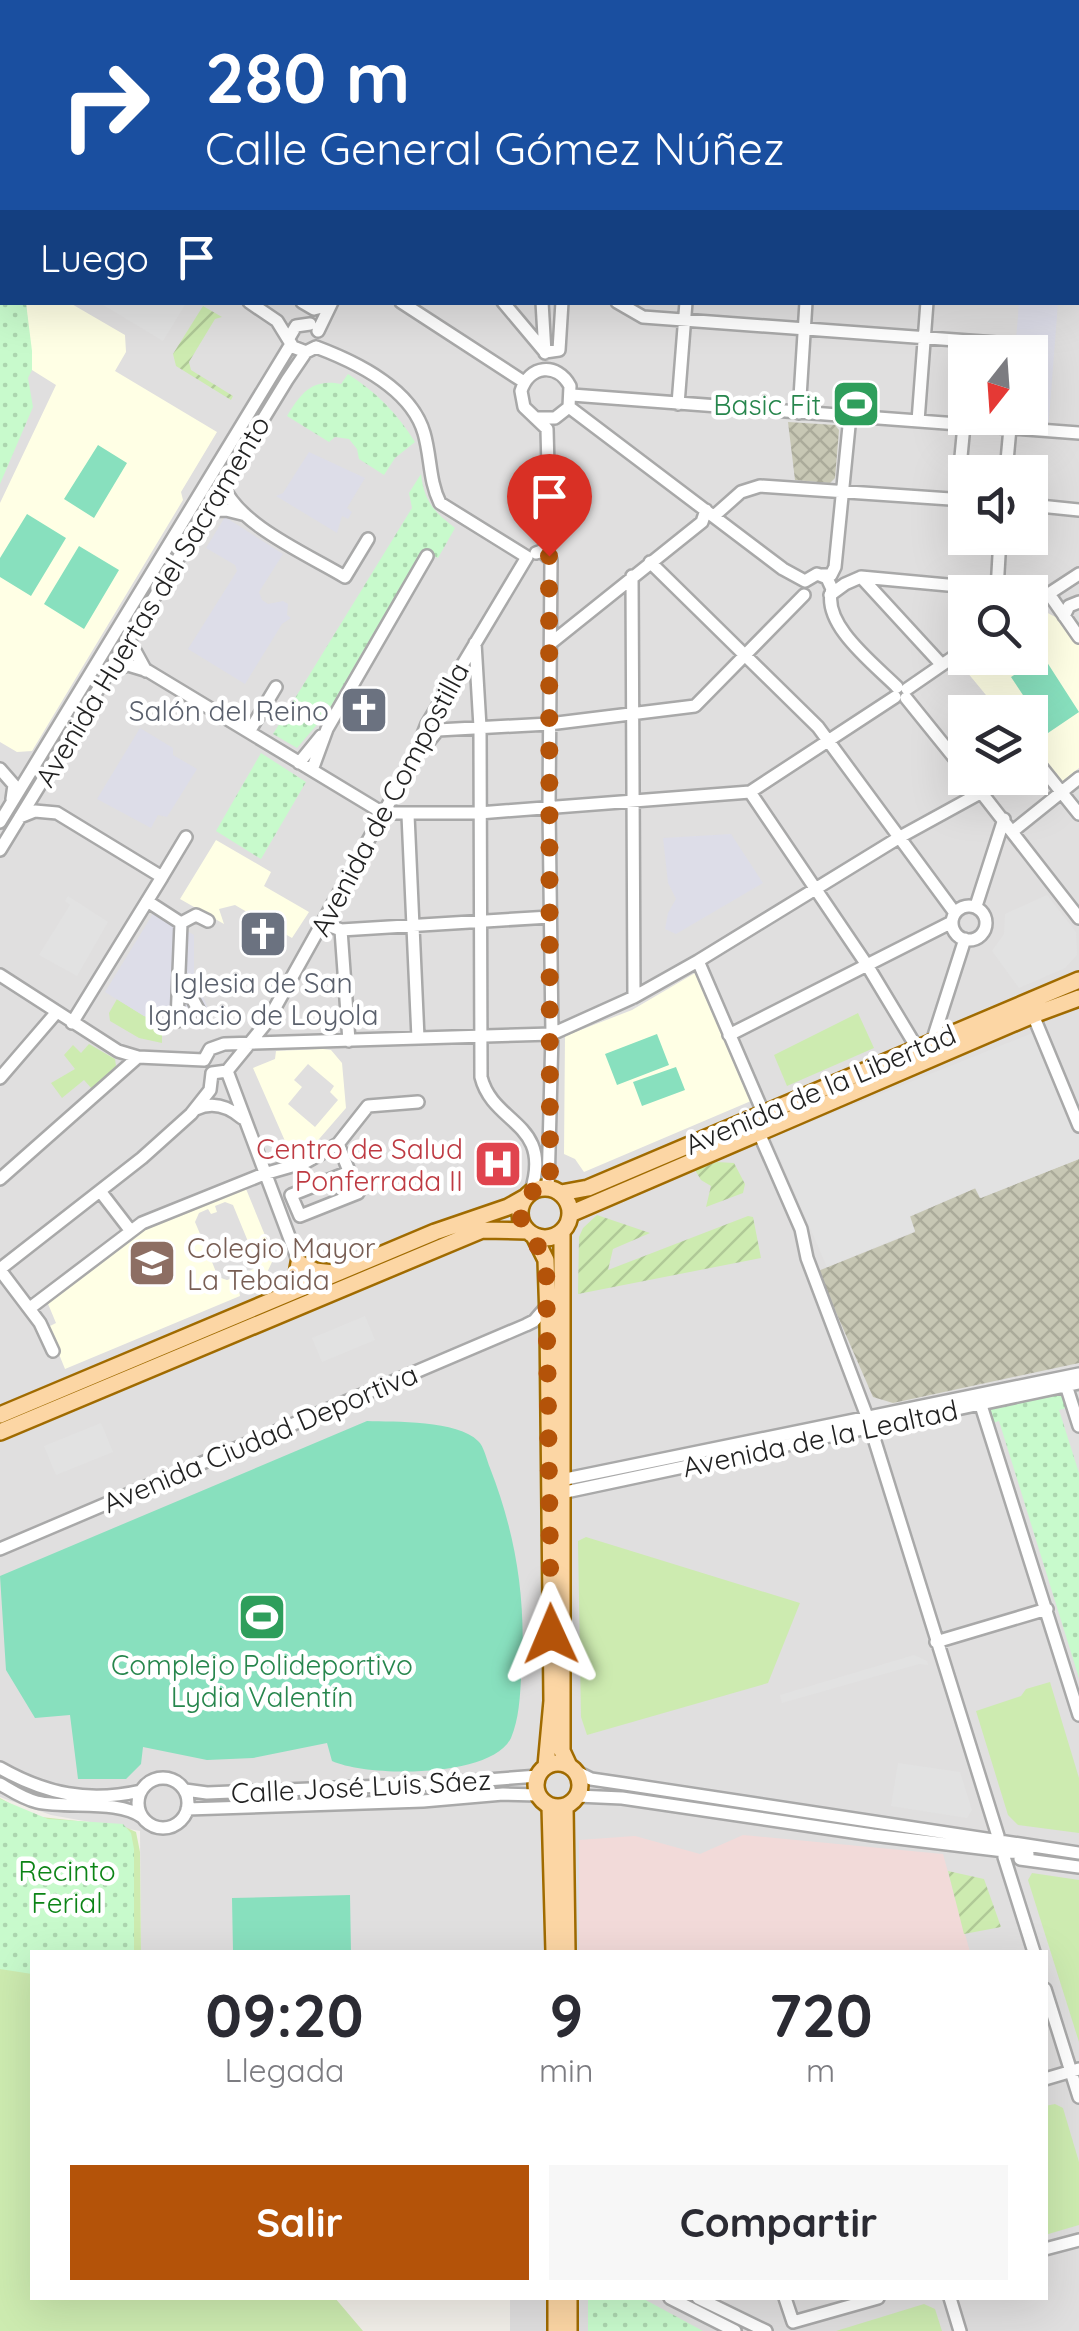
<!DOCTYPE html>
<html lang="es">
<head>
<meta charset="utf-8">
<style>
	body { margin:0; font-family:Quicksand,sans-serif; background:#f7f7f7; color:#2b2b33; height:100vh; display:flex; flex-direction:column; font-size:38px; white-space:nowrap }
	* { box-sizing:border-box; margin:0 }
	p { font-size:32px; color:#7c7c81 }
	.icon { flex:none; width:55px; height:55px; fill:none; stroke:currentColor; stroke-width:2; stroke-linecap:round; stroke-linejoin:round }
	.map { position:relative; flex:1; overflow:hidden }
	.drawer { position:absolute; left:30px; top:1950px; width:1018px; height:350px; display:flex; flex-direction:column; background:#fff; border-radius:0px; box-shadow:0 10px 40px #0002 }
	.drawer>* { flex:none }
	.guide { position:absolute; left:0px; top:0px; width:1080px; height:305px; box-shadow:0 10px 40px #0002; background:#1a4fa0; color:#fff; overflow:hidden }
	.needle { width:65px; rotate:197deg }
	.buttons { position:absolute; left:948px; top:335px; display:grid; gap:20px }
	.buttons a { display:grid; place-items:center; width:100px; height:100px; border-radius:0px; background:#fff; box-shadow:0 10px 40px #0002; font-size:50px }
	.pin { position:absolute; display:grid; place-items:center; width:85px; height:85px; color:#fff; margin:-102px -42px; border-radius:50% 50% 50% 0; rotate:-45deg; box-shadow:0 0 10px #0007 }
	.pin .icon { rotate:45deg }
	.me { position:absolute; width:110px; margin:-55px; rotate:359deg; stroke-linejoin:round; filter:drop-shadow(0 0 8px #0008) }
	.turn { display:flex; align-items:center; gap:35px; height:210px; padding:0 40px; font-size:45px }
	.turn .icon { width:130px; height:130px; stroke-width:2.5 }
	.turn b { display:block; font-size:70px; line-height:85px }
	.then { display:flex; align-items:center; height:95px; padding:0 40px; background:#0003; gap:20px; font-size:38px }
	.eta { display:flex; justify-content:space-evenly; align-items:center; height:170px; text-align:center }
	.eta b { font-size:60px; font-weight:700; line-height:70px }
	.cta { display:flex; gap:20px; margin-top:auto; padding:20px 40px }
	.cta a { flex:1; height:115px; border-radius:0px; background:#b45309; color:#fff; font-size:40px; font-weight:700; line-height:115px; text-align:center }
	.cta a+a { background:#f7f7f7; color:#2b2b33 }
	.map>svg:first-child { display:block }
</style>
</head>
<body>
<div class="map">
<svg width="1079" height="2331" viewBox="0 0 1079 2331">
	<defs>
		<pattern id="construction-cross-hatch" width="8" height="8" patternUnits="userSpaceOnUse" patternTransform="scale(2.5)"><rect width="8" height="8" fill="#c7c7b4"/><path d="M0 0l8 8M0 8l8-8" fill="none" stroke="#abab9a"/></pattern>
		<pattern id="park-dots" width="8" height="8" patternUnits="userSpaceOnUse" patternTransform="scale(2.5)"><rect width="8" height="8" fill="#c8facc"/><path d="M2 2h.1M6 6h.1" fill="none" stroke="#acd6af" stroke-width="1.8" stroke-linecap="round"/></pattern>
		<pattern id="garden-furrows" width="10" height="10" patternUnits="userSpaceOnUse" patternTransform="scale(2.5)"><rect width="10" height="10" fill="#cdebb0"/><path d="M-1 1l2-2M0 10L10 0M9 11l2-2" fill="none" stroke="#b0c997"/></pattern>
	</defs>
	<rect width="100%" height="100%" fill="#f2efe9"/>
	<path fill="#e0dfdf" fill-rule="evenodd" d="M 0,0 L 1079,0 L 1079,2331 L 510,2331 L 510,2298 L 1045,2298 L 1045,1952 L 141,1952 L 140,1831 L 51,1815 L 0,1797 ZM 2,2 L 1078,2 L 1078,302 L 2,302 ZM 965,352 L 1030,352 L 1030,418 L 965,418 ZM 965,472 L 1030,472 L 1030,538 L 965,538 ZM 965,592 L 1030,592 L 1030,658 L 965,658 ZM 965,712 L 1030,712 L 1030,778 L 965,778 Z"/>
	<path fill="#f2dad9" d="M 743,1835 L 943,1854 L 970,1952 L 579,1952 L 579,1840 L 635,1836 L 700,1854 Z"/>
	<path fill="#ffffe5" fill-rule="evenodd" d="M 26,303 L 70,303 L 125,335 L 126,352 L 115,371 L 217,432 L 181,492 L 183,500 L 32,751 L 17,752 L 0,742 L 0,503 L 56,385 L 32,370 Z
		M 1042,610 L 1065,622 L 1079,645 L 1079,768 L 1059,784 L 1030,749 L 1030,712 L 1000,712 L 962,666 L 974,658 L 1030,658 L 1030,618 Z
		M 216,840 L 271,872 L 264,886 L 309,912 L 292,938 L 235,905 L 219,909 L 224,924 L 180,899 Z
		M 695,973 L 751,1101 L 584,1172 L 575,1159 L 564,1154 L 565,1036 L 632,1010 Z
		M 323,1049 L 331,1050 L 342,1063 L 346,1108 L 300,1161 L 297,1155 L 292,1157 L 253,1068 L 275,1059 L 276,1051 ZM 308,1064 L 334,1086 L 330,1092 L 338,1100 L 315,1127 L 288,1104 L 302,1087 L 294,1080 Z
		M 244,1184 L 271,1250 L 272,1262 L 265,1277 L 239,1291 L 240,1296 L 65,1369 L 48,1327 L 56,1323 L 46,1299 L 138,1227 ZM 225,1202 L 233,1205 L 256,1261 L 253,1269 L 243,1274 L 240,1268 L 234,1271 L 236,1277 L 227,1280 L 218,1277 L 210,1257 L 214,1252 L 210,1242 L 203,1241 L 195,1222 L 199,1213 L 208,1209 L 211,1214 L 217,1212 L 215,1206 Z"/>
	<path fill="url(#construction-cross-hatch)" d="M 788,422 L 835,425 L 839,430 L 835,478 L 830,483 L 795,480 Z
		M 1079,1159 L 1079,1363 L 893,1403 L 873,1397 L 818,1271 L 915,1232 L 909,1217 L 976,1188 L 981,1198 Z"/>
	<path fill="#cdebb0" d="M 117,999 L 144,1016 L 162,1021 L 162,1043 L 139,1038 L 110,1021 L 109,1013 Z
		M 858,1013 L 874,1048 L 787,1086 L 774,1055 Z
		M 89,1044 L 115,1059 L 116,1066 L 92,1089 L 84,1080 L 62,1098 L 51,1083 L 75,1069 L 64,1055 L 73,1045 L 81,1053 Z
		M 586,1537 L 800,1603 L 768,1683 L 587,1735 L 581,1717 L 578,1541 Z
		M 1050,1682 L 1079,1778 L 1079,1833 L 1018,1825 L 1008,1815 L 976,1711 L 1021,1696 L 1026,1689 Z
		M 0,1798 L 32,1816 L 123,1826 L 136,1832 L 140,1852 L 141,1952 L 32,1952 L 32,2298 L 335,2298 L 363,2331 L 0,2331 Z
		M 1032,1873 L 1079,1880 L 1079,2042 L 1028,1880 Z
		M 1055,2104 L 1063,2108 L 1079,2162 L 1079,2225 L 1045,2235 L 1045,2106 Z
		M 924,2304 L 935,2309 L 942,2331 L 836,2331 Z"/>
	<path fill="url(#park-dots)" d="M 0,119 L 2,302 L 26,303 L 32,351 L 32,370 L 28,378 L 33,407 L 0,484 Z
		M 348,374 C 376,392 397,413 415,442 L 395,458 L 384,475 L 359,459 L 357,449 L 349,439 L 335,437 L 329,442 L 287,416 C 301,393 312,378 341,384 Z
		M 421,474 C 424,501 434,512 455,528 L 438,558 L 422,550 L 327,713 L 297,748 L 273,734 L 412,508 L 409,493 Z
		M 261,753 L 306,782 L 261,859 L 216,831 Z
		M 1060,1392 L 1066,1408 L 1059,1410 L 1079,1473 L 1079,1678 L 999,1421 L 993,1423 L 990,1414 L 992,1405 Z
		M 0,1799 L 48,1819 L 123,1824 L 131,1833 L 134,1849 L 134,1952 L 32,1952 L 32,1974 L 0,1969 Z
		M 588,2298 L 642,2298 L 703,2331 L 588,2331 Z"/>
	<path fill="url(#garden-furrows)" d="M 203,306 L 222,317 L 215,319 L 189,362 L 191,370 L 233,396 L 231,400 L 176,366 L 173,354 Z
		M 717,1162 L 734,1163 L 745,1184 L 743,1193 L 706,1207 L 711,1186 L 701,1180 L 695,1170 Z
		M 597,1215 L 650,1233 L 613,1249 L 608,1270 L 748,1216 L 753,1217 L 761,1258 L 578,1294 L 579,1237 L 583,1228 Z
		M 948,1871 L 984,1879 L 1001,1927 L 964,1934 Z"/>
	<path fill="#88e0be" d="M 98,445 L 127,463 L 94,518 L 64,499 Z
		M 27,514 L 66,538 L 31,596 L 0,577 L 0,558 Z
		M 79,546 L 119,570 L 84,629 L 44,604 Z
		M 1043,656 L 1079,712 L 1048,733 L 1011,677 Z
		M 657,1034 L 669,1065 L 617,1085 L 605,1054 Z
		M 676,1067 L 685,1090 L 642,1106 L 633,1082 Z
		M 367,1421 C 394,1422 458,1420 478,1441 C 484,1446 487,1461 490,1468 C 517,1537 527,1605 521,1678 C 520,1697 519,1719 511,1738 C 491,1779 367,1777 332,1761 L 327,1743 L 253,1758 L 207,1760 L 143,1747 L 141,1764 L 126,1779 L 78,1779 L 70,1715 L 35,1718 L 6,1670 L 0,1576 Z
		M 350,1895 L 351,1952 L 233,1952 L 232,1898 Z"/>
	<path fill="#e2e2e2" d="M 100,303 L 186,303 L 163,341 Z
		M 1047,895 L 1076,932 L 1077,955 L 1065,968 L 1019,988 L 992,951 L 1004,934 L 1005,914 Z
		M 68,896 L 108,922 L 77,976 L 39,955 L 70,905 L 65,901 Z
		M 1035,1032 L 1079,1135 L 1079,1159 L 980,1198 L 975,1188 L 910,1216 L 915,1231 L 827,1267 L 771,1138 Z
		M 365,1316 L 375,1340 L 322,1362 L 312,1338 Z
		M 101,1423 L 113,1452 L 56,1475 L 44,1446 Z
		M 914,1655 L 927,1661 L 928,1665 L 919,1664 L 782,1703 L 780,1695 Z
		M 898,1763 L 960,1772 L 972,1810 L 967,1818 L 891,1806 Z"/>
	<path fill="#dddde8" d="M 1019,303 L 1058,303 L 1048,431 L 1010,428 L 1011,418 L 1030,418 L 1030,352 L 1015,352 Z
		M 309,452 L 365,478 L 347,508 L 352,512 L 348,519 L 342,516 L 337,533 L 276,496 L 283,493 Z
		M 225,517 L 283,554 L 259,592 L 262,600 L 268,604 L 283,601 L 288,604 L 287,615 L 291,618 L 282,624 L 245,684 L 188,649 L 237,571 L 235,565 L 206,548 Z
		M 140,728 L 173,748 L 173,755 L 197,769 L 167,817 L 158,815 L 151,828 L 97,799 Z
		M 731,834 L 763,883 L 676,934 L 665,929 L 668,913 L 676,899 L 668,883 L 663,838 Z
		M 154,912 L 194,935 L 194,975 L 211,1016 L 163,1017 L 162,1021 L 144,1016 L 105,992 Z"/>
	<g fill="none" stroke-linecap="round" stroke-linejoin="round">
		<g stroke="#a9a9a9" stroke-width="16">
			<path id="minor" d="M 359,0 L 362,2
				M 450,0 L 450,2
				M 467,0 L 535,1
				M 962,0 L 963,2
				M 27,2 L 29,0
				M 148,2 L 153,0
				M 285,2 L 287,0
				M 555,2 L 658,2
				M 718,2 L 720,0
				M 949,2 L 949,0
				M 0,41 L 2,35
				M 0,50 L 0,53
				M 1078,182 L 1079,184
				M 249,302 L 277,321 L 293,347 L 306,352
				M 302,302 L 314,309 L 322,307
				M 401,302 L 524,382
				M 503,302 L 545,352 L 559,350 L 562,302
				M 542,302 L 545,353
				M 617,302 L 643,317 L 1010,344
				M 318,331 L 332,302
				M 289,338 L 296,326 L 310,324
				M 316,347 C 356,362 411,388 424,433 C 431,457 429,481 440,503 L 527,557
				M 572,395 L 1079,433
				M 678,404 L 686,302
				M 569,407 L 783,569 L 805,581
				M 799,413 L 806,302
				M 918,421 L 927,302
				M 1006,472 L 1010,428
				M 223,485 C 238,525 309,555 345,577 L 368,539
				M 957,499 L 964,425
				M 1030,505 L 1079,510
				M 207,511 L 226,510 L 242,514
				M 714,516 L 741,492 L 760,486 L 965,500
				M 542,552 L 551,560 L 549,808 L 552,1034 L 548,1188
				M 536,553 L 547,549 L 550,544 L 547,429 L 524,407 L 521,391 C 529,365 557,362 570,386 L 569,407 L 555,418 L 537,418
				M 650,562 L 818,727 L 955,913
				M 822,575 L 831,575 L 835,567 L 850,416
				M 632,576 L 634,997
				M 861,577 L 941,664
				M 805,581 L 817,574 L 827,578 L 832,589 C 821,624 874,664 897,687
				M 997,590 L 1000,538
				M 1049,594 L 1079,637
				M 830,595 L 845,584 L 861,577 L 1023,592
				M 1030,606 L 1079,574
				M 1064,616 L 1069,606 L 1079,602
				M 128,638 L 146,671
				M 475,643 L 480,727 L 481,1077 C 493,1125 553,1122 531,1191
				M 551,643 L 702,522 L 706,510
				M 111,670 L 128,665 L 148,671 L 383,813 L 479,813 L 750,792 L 895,697
				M 907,689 L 965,649
				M 906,698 L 965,771
				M 989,703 L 997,712
				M 249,732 L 276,687
				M 421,751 L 438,730 L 549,724 L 695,706 L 804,595
				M 1030,753 L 1079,814
				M 299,763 L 321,736
				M 0,769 L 14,785 L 12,799
				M 312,770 L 327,729 L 427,556
				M 970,778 L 1079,918
				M 750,792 L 867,965 L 917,1048
				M 408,815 L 418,1038
				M 20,817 L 35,811 L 57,813 L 162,877 L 72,1023
				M 0,822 L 291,344
				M 1013,831 L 1079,778
				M 0,850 L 287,380 L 306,352 L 316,347
				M 162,877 L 186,837
				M 147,901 L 181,923 L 177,1021
				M952 923a17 17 0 1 1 34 0a17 17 0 1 1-34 0Z
				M 976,906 L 1004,819
				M 181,923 L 196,915 L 208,921
				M 323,923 L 341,930 L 550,917
				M 341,930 L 349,1041
				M 698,961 L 763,1112
				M 0,975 L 118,1051 L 138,1057 L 204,1060
				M 181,978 L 199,1011
				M 1033,1015 L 1079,1126
				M 729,1035 L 952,922
				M 932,1042 L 965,939
				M 204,1060 L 210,1049 L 224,1044 L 552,1034 L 634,997 L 698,961 L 900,837 L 982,792
				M 227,1071 L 299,1263
				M 212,1073 L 227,1071 L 267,1022 L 413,760 L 427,724 L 527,557
				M 0,1078 L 56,1013
				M 196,1109 C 213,1101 229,1107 242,1118
				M 759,1133 L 801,1229 L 807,1258 L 868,1419 L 998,1836
				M 338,1144 L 358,1193 L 300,1216 L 291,1195 L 349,1172
				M 0,1179 L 138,1057
				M 100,1191 L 130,1230
				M 0,1269 L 142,1158 L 191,1114 L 210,1090 L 212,1073
				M 0,1270 L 40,1323 L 53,1351
				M 30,1308 L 142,1223 L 264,1174 L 306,1162 L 338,1144 L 368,1106 L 418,1102
				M 1065,1382 L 1079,1426
				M 979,1399 L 1079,1715
				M 561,1480 L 1079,1374
				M 561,1493 L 1079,1383
				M 0,1549 L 526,1325 L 534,1321 L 547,1306
				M 936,1642 L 1047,1609
				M 0,1768 C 46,1794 88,1803 141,1791
				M 575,1771 L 591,1779 L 625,1784 L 1079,1853
				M138 1803a25 25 0 1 1 50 0a25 25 0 1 1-50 0Z
				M 0,1784 C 12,1791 24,1799 37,1802 C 67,1809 119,1799 142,1817
				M 185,1790 L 207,1793 L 434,1784 L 538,1776
				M 577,1796 L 622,1798 L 873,1835 L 1028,1854
				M 187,1809 L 423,1801 L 503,1794 L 538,1795
				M 1004,1857 L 1034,1952
				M 1020,1859 L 1079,1867
				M 1045,1989 L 1079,2097
				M 1045,2079 L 1079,2069
				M 1045,2249 L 1079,2240
				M 670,2298 L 735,2331
				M 698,2298 L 766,2331
				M 785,2298 L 793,2322
				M 950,2298 L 960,2331
				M 793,2322 L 878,2298"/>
		</g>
		<g stroke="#a06b00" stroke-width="20">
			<path id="major" d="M 733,0 L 736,2
				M 1078,281 L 1079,282
				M520 1213a25 25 0 1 1 50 0a25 25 0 1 1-50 0Z
				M 561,1193 L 588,1188 L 1079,980
				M 570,1214 L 1033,1015 L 1079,998
				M 562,1231 L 562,1751 L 569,1766
				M 534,1236 L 546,1260 L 548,1319 L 552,1701 L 546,1766
				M 286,1294 L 296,1280 L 299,1263 L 315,1271 L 334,1273
				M 0,1415 L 435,1232 L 508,1207 L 524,1198
				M 0,1432 L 482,1230 L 527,1231
				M536 1785a22 22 0 1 1 44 0a22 22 0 1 1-44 0Z
				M 550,1806 L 554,1952
				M 565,1806 L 567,1952
				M 556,2298 L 556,2331
				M 569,2298 L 569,2331"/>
		</g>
		<use href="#minor" stroke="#fff" stroke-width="11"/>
		<use href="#major" stroke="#fcd6a4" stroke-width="15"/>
		<path stroke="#707070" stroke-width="2.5" stroke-dasharray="20 20" stroke-linecap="butt" d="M 1052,0 L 1054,2
			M 1078,15 L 1079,17
			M 1078,40 L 1079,43"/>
	</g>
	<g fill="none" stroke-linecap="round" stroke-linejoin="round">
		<path stroke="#b45309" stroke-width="18" stroke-dasharray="0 32.4" d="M 549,556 L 550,1172 L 548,1188 C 531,1188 520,1198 519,1215 L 546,1260 L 551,1634"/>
	</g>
	<defs>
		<g id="stadium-square" transform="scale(2.5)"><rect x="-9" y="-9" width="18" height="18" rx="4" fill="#2e9e5b" stroke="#fff"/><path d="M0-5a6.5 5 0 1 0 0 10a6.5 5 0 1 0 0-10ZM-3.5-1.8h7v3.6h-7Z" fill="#fff"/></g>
		<g id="church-square" transform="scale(2.5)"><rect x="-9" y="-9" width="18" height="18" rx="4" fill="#6b7280" stroke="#fff"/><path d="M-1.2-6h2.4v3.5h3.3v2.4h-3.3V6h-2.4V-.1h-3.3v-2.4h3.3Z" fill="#fff"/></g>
		<g id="hospital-square" transform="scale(2.5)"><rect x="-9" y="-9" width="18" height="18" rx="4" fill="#e0444e" stroke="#fff"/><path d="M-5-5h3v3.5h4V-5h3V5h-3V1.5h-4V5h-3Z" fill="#fff"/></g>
		<g id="university-square" transform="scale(2.5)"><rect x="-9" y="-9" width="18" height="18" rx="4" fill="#8d6e63" stroke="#fff"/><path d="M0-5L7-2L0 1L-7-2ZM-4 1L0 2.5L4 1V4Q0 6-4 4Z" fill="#fff"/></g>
	</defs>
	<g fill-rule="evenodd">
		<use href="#stadium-square" x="856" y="404"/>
		<use href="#church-square" x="364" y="710"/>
		<use href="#church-square" x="263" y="934"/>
		<use href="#hospital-square" x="498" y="1164"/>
		<use href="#university-square" x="152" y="1263"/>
		<use href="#stadium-square" x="262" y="1617"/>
	</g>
	<g text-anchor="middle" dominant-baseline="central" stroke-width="9" stroke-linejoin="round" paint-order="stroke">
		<g font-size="28" fill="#27864d" stroke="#fff" text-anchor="end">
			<text x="821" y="404">Basic Fit</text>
			<text x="262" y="1664" text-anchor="middle">Complejo Polideportivo<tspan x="262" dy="32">Lydia Valentín</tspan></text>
		</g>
		<g font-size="28" fill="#222" stroke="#fff">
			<text transform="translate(152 601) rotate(-59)">Avenida Huertas del Sacramento</text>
			<text transform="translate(389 799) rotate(-62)">Avenida de Compostilla</text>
			<text transform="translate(820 1089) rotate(-23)">Avenida de la Libertad</text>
			<text transform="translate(260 1438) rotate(-23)">Avenida Ciudad Deportiva</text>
			<text transform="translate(820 1438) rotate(-12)">Avenida de la Lealtad</text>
			<text transform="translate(361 1786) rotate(-3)">Calle José Luis Sáez</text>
		</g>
		<g font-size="28" fill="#5b616d" stroke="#fff" text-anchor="end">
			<text x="329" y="710">Salón del Reino</text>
			<text x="263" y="982" text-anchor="middle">Iglesia de San<tspan x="263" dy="32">Ignacio de Loyola</tspan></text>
		</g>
		<g font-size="28" fill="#be3a42" stroke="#fff" text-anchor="end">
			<text x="463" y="1148">Centro de Salud<tspan x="463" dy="32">Ponferrada II</tspan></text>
		</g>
		<g font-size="28" fill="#785e54" stroke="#fff" text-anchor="start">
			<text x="187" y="1247">Colegio Mayor<tspan x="187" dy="32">La Tebaida</tspan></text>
		</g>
		<g font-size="28" fill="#0c8416" stroke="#fff">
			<text x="67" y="1870">Recinto<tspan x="67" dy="32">Ferial</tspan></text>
		</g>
	</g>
</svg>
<div class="buttons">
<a><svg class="needle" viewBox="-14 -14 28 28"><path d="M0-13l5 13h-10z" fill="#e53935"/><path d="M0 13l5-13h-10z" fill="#7c7c81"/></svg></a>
<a><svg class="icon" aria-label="sound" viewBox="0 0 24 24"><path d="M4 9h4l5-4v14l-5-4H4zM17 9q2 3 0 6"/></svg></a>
<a><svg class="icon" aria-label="search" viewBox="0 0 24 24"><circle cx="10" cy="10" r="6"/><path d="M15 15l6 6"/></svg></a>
<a><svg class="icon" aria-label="layers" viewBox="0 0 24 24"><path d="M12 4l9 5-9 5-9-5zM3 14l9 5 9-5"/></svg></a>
</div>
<div class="pin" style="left:549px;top:556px;background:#d93025"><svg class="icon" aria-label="arrive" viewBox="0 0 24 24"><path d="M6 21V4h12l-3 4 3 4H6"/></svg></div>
<svg class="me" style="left:551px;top:1634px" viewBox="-20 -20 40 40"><path d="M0-17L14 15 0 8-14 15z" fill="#b45309" stroke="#fff" stroke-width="4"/></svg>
<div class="guide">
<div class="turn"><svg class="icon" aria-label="right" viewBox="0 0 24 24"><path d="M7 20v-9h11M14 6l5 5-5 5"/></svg><div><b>280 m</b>Calle General Gómez Núñez</div></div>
<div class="then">Luego<svg class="icon" aria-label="arrive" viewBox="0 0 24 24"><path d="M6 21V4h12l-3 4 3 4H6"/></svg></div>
</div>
<section class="drawer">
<div class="eta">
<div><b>09:20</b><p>Llegada</p></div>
<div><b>9</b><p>min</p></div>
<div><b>720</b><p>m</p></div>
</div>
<div class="cta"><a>Salir</a><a>Compartir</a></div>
</section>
</div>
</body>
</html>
